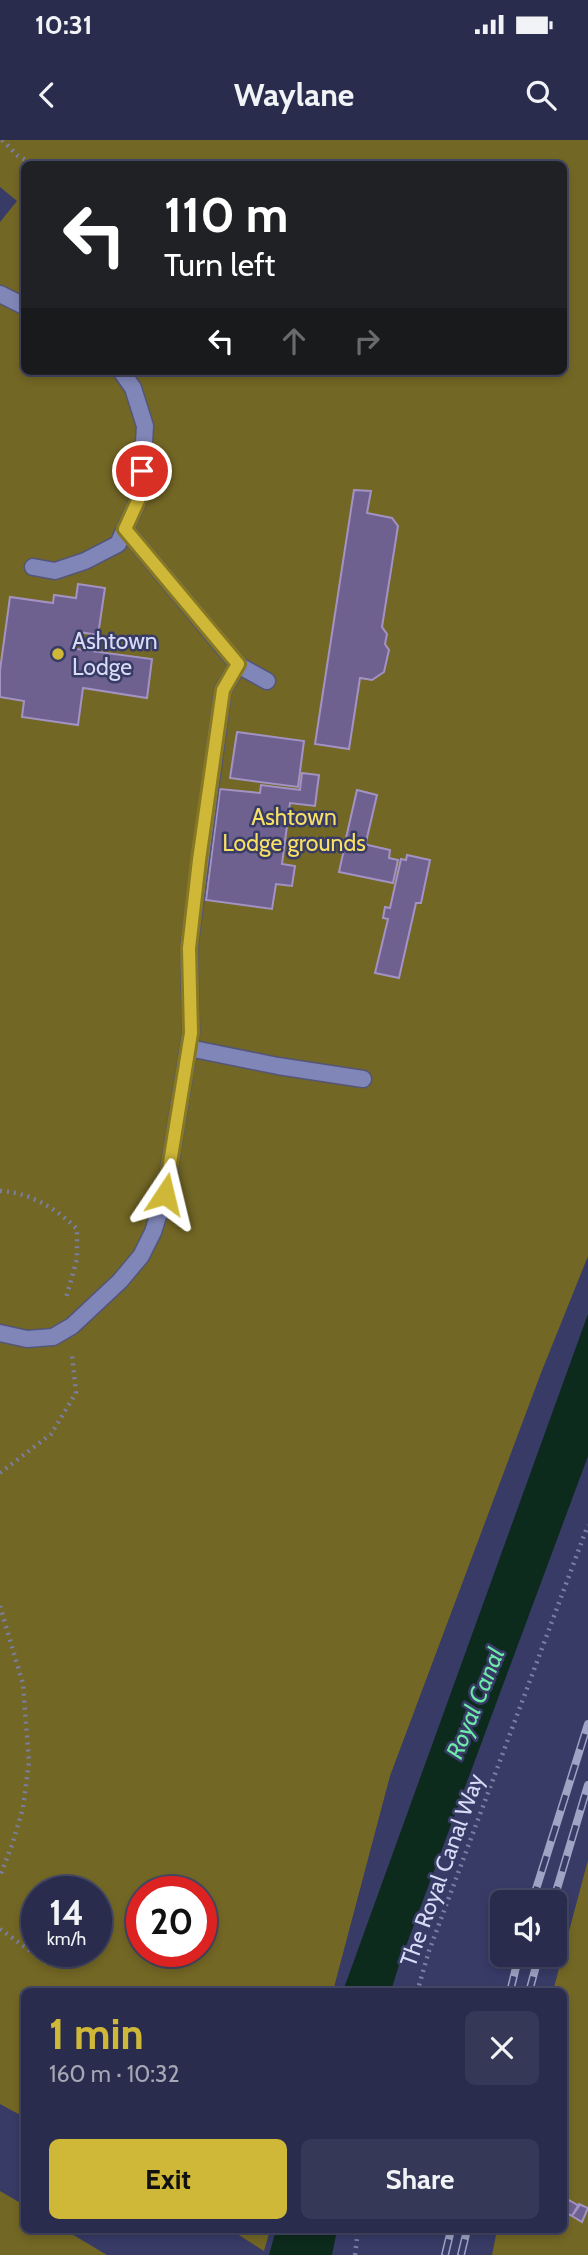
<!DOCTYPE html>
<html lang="en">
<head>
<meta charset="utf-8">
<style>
	body { margin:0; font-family:Cabin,sans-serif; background:#353856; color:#f1f3f6; height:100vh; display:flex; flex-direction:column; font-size:26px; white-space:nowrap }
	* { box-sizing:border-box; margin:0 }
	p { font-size:23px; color:#a5a7b5 }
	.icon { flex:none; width:38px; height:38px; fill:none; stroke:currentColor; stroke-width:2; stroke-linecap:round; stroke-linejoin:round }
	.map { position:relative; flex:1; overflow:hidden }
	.sheet { position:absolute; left:21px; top:1848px; width:546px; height:245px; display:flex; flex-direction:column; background:#292c4c; border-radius:10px; box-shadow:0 4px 10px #0003,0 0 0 2px #454864 }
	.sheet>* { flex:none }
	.banner { position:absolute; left:21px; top:21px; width:546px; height:214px; border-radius:10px; box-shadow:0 4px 10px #0003,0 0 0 2px #454864; background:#202124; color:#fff; overflow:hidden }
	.tools { position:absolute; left:490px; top:1750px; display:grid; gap:14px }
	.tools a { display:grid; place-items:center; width:77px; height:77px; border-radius:10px; background:#292c4c; box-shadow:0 4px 10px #0003,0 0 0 2px #454864; font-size:35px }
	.speed { position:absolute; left:21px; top:1736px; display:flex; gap:14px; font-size:35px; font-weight:700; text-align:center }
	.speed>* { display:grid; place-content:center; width:91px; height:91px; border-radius:50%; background:#292c4c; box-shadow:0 4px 10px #0003,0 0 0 2px #454864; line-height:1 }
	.speed small { font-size:18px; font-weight:400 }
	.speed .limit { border:10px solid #d22; background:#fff; color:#111 }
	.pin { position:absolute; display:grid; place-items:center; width:60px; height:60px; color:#fff; margin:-30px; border:4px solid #fff; border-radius:50%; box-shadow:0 2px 7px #0007 }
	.me { position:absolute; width:77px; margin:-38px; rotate:10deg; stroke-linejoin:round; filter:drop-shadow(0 0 5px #0008) }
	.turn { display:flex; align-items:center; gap:24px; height:147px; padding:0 28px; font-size:32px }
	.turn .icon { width:91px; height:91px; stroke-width:2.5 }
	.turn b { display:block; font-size:49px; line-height:60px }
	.lanes { display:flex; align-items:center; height:66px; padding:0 28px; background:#0003; justify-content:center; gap:35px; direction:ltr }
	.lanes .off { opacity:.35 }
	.round { display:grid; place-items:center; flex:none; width:74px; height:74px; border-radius:10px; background:#353856 }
	.overview { display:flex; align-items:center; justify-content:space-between; height:119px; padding:0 28px }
	h1 { font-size:42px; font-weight:800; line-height:52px; color:#cfb837 }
	.button { display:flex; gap:14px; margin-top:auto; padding:14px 28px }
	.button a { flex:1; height:80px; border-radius:10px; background:#cfb837; color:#111; font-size:28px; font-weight:800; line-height:80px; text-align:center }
	.button a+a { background:#353856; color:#f1f3f6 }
	.status { display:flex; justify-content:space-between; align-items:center; height:49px; padding:0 35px; background:#292c4c; direction:ltr }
	.status svg { height:19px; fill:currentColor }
	header { display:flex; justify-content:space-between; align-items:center; height:91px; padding:0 28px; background:#292c4c; font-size:32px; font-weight:800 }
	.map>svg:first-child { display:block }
</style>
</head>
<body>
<div class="status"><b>10:31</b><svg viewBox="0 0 49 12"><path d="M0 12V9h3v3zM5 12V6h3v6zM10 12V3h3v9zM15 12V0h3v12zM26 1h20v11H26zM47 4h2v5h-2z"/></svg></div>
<header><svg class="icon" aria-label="back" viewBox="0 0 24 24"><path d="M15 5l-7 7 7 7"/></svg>Waylane<svg class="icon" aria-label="search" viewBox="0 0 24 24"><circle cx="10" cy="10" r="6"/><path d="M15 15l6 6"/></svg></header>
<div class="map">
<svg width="588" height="2115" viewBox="0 0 588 2115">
	<rect width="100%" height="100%" fill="#373b66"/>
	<path fill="#736725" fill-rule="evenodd" d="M 0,0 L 588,0 L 588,1116 L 541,1233 L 390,1636 L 333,1851 L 24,1852 L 24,1977 L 0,1964 L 0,82 L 17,61 L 0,47 ZM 24,24 L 564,24 L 564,231 L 24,231 ZM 37,1752 L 96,1752 L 96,1811 L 37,1811 ZM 142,1752 L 201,1752 L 201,1811 L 142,1811 Z
		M 588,1720 L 588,2115 L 492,2115 L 497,2090 L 564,2090 L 564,1852 L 553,1851 Z
		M 0,2051 L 24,2065 L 24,2090 L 65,2090 L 107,2115 L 0,2115 Z
		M 231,2090 L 270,2090 L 264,2111 Z"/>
	<path fill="#0d2b1c" d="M 588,1174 L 588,1316 L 399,1825 L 391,1851 L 343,1851 Z
		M 276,2090 L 337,2090 L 332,2115 L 269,2115 Z"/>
	<path fill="#6f618f" stroke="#a293c4" stroke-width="2" d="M 354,350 L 371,351 L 367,373 L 392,378 L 398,386 L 382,487 L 387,494 L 385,504 L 389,510 L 384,532 L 372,540 L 360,538 L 349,609 L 315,604 Z
		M 78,444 L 105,448 L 98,495 L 79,492 L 76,509 L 152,519 L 147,558 L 83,548 L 78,585 L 22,577 L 24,561 L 0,557 L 0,530 L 10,457 L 53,463 L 54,455 L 76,458 Z
		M 237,592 L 304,601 L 298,647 L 230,638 Z
		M 302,633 L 319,635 L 315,666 L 290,663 L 282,724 L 295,726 L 292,746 L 276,744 L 272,769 L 206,760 L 220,649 L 260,653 L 261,645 L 300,650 Z
		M 357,650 L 377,655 L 366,702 L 346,698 Z
		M 346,700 L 390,710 L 389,718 L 398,720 L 393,743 L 339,732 Z
		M 407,715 L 430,720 L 421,763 L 416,763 L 399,838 L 375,833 L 388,779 L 383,778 L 385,767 L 390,768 L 401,719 L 406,720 Z
		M 569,2060 L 579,2066 L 572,2076 L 564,2072 Z
		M 579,2064 L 588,2068 L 582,2082 L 572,2076 Z"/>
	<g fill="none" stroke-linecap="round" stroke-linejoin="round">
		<g stroke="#535579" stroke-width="19">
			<path id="lane" d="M 0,154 L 24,166
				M 125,389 L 238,525 L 267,541
				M 33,427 L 55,431 L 85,421 L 118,404 L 141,354 L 145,286 L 133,248 L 121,231
				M 189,908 L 278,926 L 363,939
				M 0,1193 L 27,1199 L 53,1197 L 72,1186 L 120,1141 L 141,1116 L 153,1092 L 165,1054 L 191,893 L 189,808 L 223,550 L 238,525"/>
		</g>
		<path stroke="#7a7ea2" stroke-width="4.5" stroke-dasharray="2 5" stroke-linecap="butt" d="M 2,0 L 18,16 L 34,24
			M 0,1051 C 29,1052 57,1069 77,1089 L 77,1119 L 66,1158
			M 0,1333 L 51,1294 L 76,1253 L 72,1215
			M 0,1466 L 23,1544 L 29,1622 L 23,1668 L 12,1705 L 0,1736
			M 0,1789 L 50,1825
			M 417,1852 L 429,1811 L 588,1385
			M 355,2115 L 358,2090"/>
		<use href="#lane" stroke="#8086b7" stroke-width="16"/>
		<g stroke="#9fa3c4" stroke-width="8">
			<path id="rail" d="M 532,1762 L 588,1584
				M 553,1762 L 588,1645
				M 510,1852 L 519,1815
				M 529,1852 L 539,1815
				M 445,2115 L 451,2090
				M 461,2115 L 467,2090"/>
		</g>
		<use href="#rail" stroke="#373b66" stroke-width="5" stroke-dasharray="16" stroke-linecap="butt"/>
	</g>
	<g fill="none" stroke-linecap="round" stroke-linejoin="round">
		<g stroke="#877824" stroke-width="18">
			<path id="route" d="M 142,331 L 141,354 L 125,389 L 238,524 L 223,550 L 199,720 L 189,808 L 191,893 L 165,1054"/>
		</g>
		<use href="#route" stroke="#cfb837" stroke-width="12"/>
	</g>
	<circle fill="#cfb837" stroke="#373b66" stroke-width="2.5" cx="58" cy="514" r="7"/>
	<g text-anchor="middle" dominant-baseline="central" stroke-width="5" stroke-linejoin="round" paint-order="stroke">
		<g font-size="23" fill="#d7dbf6" stroke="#373b66" text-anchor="start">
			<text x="72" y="501">Ashtown<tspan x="72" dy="26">Lodge</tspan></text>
		</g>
		<g font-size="23" fill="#f8e064" stroke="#373b66">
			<text x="294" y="677">Ashtown<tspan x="294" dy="26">Lodge grounds</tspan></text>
		</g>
		<g font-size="23" fill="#d7dbf6" stroke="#373b66">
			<text transform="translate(442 1730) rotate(-70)">The Royal Canal Way</text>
		</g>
		<g font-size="24" font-style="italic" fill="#6de9a9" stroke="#373b66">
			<text transform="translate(475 1563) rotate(-68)">Royal Canal</text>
		</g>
	</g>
</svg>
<div class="tools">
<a><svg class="icon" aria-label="sound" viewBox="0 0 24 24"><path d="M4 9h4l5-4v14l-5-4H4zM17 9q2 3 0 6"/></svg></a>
</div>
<div class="speed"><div>14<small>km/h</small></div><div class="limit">20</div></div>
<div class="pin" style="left:142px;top:331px;background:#d93025"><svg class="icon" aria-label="arrive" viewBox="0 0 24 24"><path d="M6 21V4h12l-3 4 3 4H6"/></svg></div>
<svg class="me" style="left:165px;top:1054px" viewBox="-20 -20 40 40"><path d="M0-17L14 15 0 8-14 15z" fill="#cfb837" stroke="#fff" stroke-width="4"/></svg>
<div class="banner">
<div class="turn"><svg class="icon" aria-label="left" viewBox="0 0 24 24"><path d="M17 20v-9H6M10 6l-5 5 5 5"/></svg><div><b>110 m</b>Turn left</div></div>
<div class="lanes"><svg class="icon" aria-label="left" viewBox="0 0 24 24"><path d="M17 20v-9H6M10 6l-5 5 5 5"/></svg><svg class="icon off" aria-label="ahead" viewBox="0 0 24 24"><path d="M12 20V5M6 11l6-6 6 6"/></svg><svg class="icon off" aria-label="right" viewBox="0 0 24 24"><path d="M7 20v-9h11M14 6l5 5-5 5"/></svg></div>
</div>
<section class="sheet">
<div class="overview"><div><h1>1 min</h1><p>160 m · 10:32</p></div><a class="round"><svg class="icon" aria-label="close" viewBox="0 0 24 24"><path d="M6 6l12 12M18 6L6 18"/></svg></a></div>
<div class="button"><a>Exit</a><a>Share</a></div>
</section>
</div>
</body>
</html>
